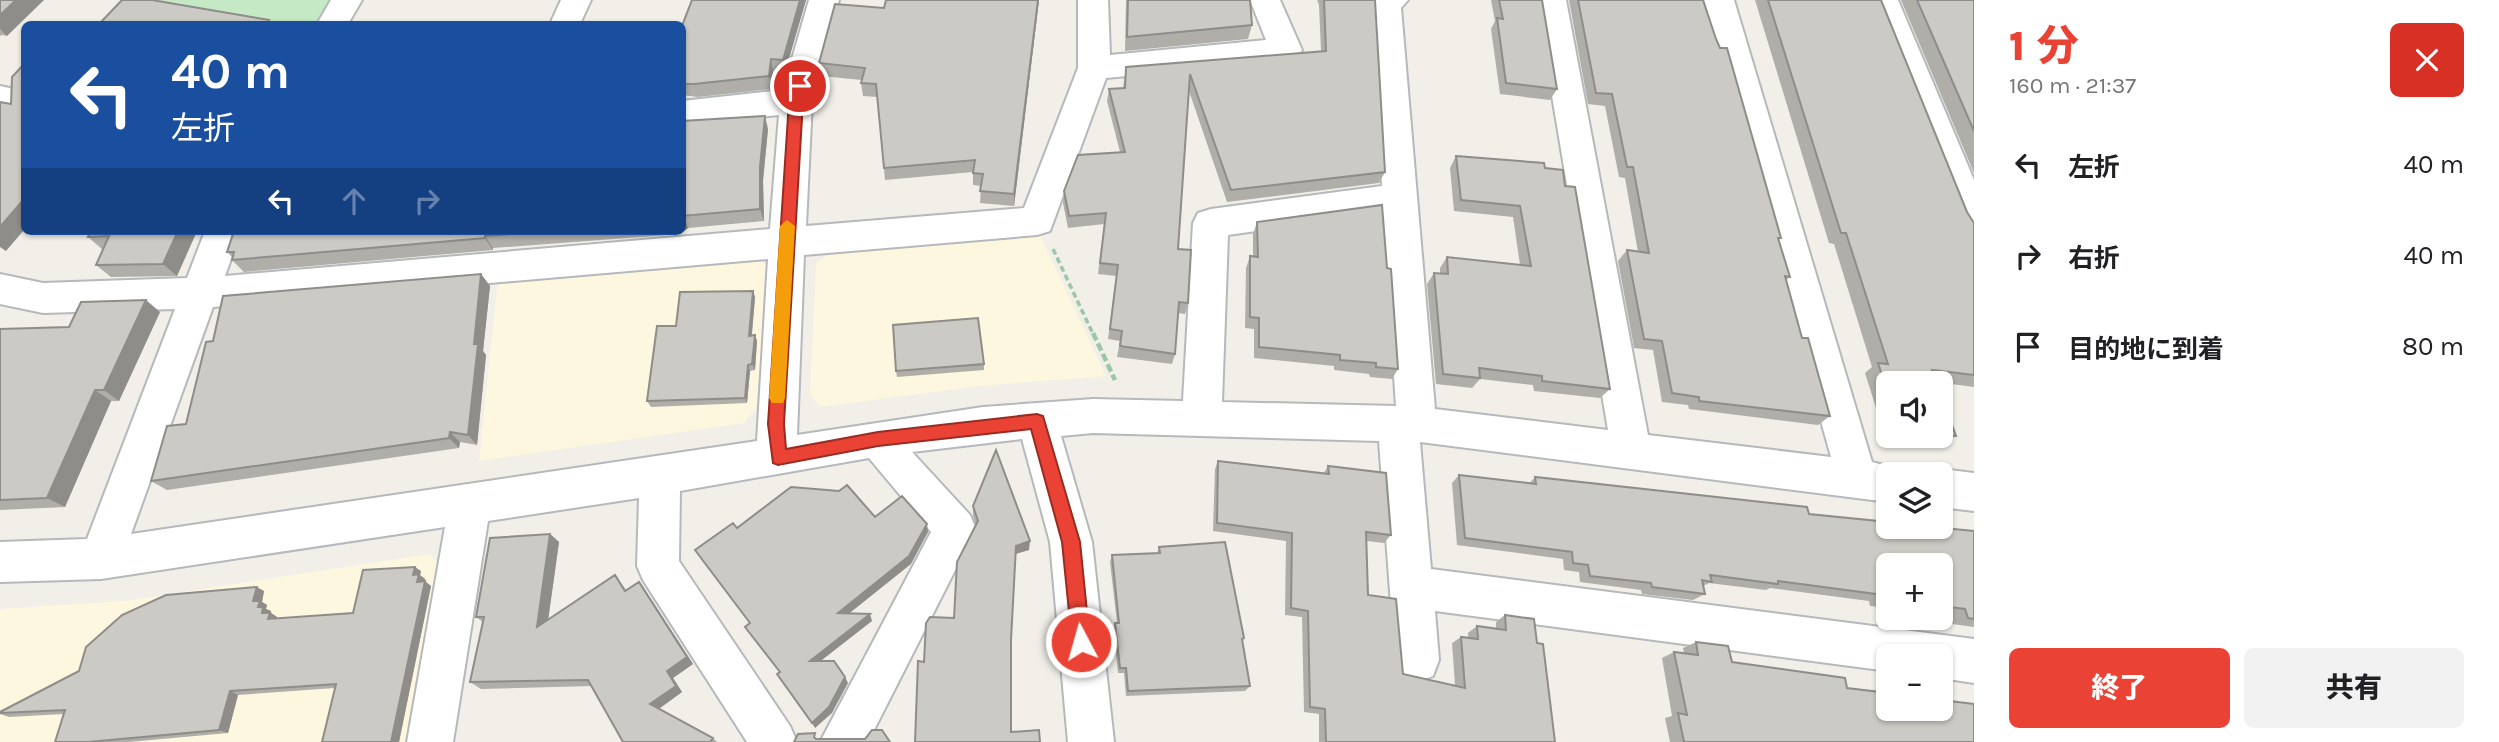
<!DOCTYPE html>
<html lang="ja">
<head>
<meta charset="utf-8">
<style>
	body { margin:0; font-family:Karla,"Noto Sans JP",sans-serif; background:#f2f2f2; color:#202124; height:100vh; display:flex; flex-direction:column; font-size:26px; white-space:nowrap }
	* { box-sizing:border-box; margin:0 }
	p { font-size:23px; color:#757577 }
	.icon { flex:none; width:38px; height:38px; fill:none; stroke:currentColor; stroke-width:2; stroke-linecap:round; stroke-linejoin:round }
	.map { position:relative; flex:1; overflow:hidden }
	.sheet { display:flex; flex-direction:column; background:#fff; width:525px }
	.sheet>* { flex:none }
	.banner { position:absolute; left:21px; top:21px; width:665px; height:214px; border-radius:10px; box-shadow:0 2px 5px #0004; background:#1a4fa0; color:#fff; overflow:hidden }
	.controls { position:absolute; left:1876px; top:371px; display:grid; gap:14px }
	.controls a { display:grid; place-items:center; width:77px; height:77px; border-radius:10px; background:#fff; box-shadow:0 2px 5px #0004; font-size:35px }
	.pin { position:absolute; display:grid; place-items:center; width:60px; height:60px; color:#fff; margin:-30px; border:4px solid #fff; border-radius:50%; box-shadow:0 2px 7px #0007 }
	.me { position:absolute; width:77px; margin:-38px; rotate:354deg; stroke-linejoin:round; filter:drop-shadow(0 0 5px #0008) }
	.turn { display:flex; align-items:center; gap:24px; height:147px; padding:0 35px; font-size:32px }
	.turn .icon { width:91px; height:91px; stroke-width:2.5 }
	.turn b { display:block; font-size:49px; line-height:60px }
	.lanes { display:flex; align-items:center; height:66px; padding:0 35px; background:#0003; justify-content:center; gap:35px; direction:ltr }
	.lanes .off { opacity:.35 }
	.round { display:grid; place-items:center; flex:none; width:74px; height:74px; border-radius:10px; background:#f2f2f2 }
	.overview { display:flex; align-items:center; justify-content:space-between; height:119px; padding:0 35px }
	h1 { font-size:42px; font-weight:800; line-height:52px; color:#ea4335 }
	.action { display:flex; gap:14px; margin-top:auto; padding:14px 35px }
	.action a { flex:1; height:80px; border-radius:10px; background:#ea4335; color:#fff; font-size:28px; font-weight:800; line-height:80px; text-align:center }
	.action a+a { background:#f2f2f2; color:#202124 }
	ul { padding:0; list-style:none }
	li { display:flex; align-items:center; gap:21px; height:91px; padding:0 35px }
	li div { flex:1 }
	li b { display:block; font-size:26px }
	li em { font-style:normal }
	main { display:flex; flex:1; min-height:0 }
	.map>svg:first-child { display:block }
</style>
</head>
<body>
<main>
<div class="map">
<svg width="1974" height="742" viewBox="0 0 1974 742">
	<rect width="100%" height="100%" fill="#f1efe8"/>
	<path fill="#fef7e0" d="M 1039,233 L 1106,376 L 977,386 L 820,407 L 810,394 L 816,264 L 830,253 Z
		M 756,257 L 771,268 L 756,408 L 744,423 L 479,461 L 498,279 Z
		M 430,554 L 442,569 L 412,742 L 0,742 L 0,609 L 125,601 Z"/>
	<path fill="#c5e8c5" d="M 122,0 L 334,0 L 319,24 L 258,24 Z"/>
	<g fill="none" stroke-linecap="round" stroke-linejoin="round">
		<g stroke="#b5b8bc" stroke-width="4">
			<path id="minor" d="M 331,0 L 362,0 L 348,24 L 317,24 Z
				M 561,0 L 591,0 L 580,24 L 550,24 Z
				M 809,0 L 839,0 L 812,101 L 806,226 L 1024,208 L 1078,68 L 1078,0 L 1108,0 L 1110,55 L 1266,40 L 1250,0 L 1280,0 L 1302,50 L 1297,58 L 1286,61 L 1106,78 L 1050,231 L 1037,235 L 804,255 L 797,435 L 983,407 L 1093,399 L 1183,401 L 1193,223 L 1198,213 L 1211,209 L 1382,186 L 1371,0 L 1408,0 L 1401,8 L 1435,409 L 1608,430 L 1536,0 L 1566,0 L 1648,435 L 1831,457 L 1704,0 L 1734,0 L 1872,462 L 1902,470 L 1904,474 L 1888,474 L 1888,502 L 1420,442 L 1431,569 L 1974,639 L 1974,683 L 1941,678 L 1941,656 L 1888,656 L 1888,671 L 1435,611 L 1439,660 L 1433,676 L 1417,682 L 1401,676 L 1395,660 L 1379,441 L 1093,433 L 1061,436 L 1092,542 L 1114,742 L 1068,742 L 1050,542 L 1022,439 L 912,452 L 970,515 L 976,529 L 868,742 L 820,742 L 931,532 L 869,458 L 680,491 L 679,561 L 790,726 L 797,742 L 747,742 L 643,580 L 637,566 L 639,498 L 488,521 L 453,742 L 407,742 L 445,527 L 101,579 L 0,582 L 0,542 L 87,539 L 175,309 L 43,313 L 0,304 L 0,274 L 43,283 L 187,278 L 205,231 L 241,231 L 225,276 L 770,229 L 779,115 L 682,125 L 682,101 L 783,90 ZM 1383,213 L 1396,406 L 1222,402 L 1228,235 ZM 768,259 L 757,441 L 131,534 L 213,307 Z
				M 1868,0 L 1898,0 L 1974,180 L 1974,236 L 1961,232 L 1956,222 Z
				M 0,86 L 24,91 L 24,115 L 0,110 Z
				M 1941,469 L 1974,473 L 1974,511 L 1941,507 L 1941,474 L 1928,474 Z"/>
		</g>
		<path stroke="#9cc7a9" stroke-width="3.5" stroke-dasharray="6 3.5" stroke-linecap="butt" d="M 1053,249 L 1093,334"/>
		<path stroke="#9cc7a9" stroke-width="4.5" stroke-dasharray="8 3.5" stroke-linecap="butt" d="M 1093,333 L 1115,380"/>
		<use href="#minor" fill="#fff" fill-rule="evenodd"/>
	</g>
	<path fill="#afaea9" d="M 0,0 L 7,36 L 2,35 L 0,36 Z
		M 692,0 L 806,0 L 785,72 L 773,71 L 772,89 L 698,97 L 682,95 L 682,26 Z
		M 886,0 L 1039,0 L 1014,206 L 980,203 L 981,186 L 973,185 L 973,172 L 885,180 L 877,97 L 863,96 L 861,83 L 862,80 L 821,76 L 819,63 L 884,8 Z
		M 1126,0 L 1250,0 L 1252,25 L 1248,39 L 1125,51 Z
		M 1317,0 L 1375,0 L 1385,172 L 1379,183 L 1227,202 L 1189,91 L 1178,249 L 1188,303 L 1185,314 L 1178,313 L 1175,354 L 1172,364 L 1117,357 L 1120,341 L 1108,339 L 1116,276 L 1098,274 L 1104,224 L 1068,228 L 1063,203 L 1064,191 L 1120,152 L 1107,101 L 1109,89 L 1123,88 L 1126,67 L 1321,51 L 1319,5 Z
		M 1491,0 L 1542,0 L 1557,89 L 1550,100 L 1500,94 L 1491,29 L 1495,21 Z
		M 1569,0 L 1703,0 L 1781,238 L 1779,240 L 1790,277 L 1786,280 L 1802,338 L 1830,416 L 1818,425 L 1689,409 L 1688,405 L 1662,402 L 1653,350 L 1634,348 L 1618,261 L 1627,250 L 1638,252 L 1625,178 L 1619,177 L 1605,106 L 1588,104 Z
		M 1755,0 L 1881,0 L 1967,212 L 1974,223 L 1974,387 L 1936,382 L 1888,383 L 1888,427 L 1882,427 L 1865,373 L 1872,367 L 1834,244 L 1829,243 Z
		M 1901,0 L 1974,0 L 1974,173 Z
		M 682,121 L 768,129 L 763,180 L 764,221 L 688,228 L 680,234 L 493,248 L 493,250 L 244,272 L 232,260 L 232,257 L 227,252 L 234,231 L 682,231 Z
		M 1456,156 L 1545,168 L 1565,186 L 1610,389 L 1600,398 L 1534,391 L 1533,385 L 1480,379 L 1472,388 L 1436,384 L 1427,284 L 1434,273 L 1440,273 L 1440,268 L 1447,257 L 1520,265 L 1513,217 L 1454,211 L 1450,168 Z
		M 1257,222 L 1387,268 L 1398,369 L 1392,379 L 1370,377 L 1369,374 L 1334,370 L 1334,366 L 1254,358 L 1254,329 L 1245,328 L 1246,268 L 1250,256 L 1253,257 L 1253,234 Z
		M 197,231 L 177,276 L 111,277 L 96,265 L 103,250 L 88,237 Z
		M 481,274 L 490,286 L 483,351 L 486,355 L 477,445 L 460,442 L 459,448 L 167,490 L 151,481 L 186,424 L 213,341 Z
		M 753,291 L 755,297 L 752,335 L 755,335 L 757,341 L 755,370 L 750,371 L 747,403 L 651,407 L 647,401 L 676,326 Z
		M 160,312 L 119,401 L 111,401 L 65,507 L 0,510 L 0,329 L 69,327 Z
		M 984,364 L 984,370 L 897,377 L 896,371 Z
		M 1941,395 L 1956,436 L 1941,445 L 1901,441 L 1900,436 L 1941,436 Z
		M 1218,461 L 1324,473 L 1328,466 L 1391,535 L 1384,543 L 1367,541 L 1368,595 L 1403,674 L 1455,685 L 1452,643 L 1461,637 L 1468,638 L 1468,633 L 1477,626 L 1496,629 L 1496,622 L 1505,615 L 1537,643 L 1555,742 L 1319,742 L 1319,714 L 1304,712 L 1302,617 L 1285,615 L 1286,541 L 1213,531 L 1215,469 Z
		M 1459,475 L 1529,484 L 1535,477 L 1809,514 L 1974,531 L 1974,627 L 1952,624 L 1950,615 L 1941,614 L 1941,565 L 1888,565 L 1888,608 L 1870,606 L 1869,601 L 1770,588 L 1766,590 L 1709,583 L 1703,586 L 1705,594 L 1693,600 L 1642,594 L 1641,590 L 1580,582 L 1579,572 L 1564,570 L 1563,559 L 1457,545 L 1452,483 Z
		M 973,506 L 1029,550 L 1015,554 L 915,742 L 924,662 L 954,618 L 976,525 L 973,516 Z
		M 550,534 L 559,542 L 548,620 L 615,575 L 626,590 L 639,582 L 645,590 L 693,664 L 673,678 L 682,692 L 659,709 L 713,738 L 717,742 L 623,742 L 592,686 L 481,689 L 470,682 L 483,622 L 476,617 Z
		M 1159,547 L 1244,638 L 1242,641 L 1250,686 L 1245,691 L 1126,696 L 1124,673 L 1118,673 L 1113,629 L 1115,623 L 1117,623 L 1110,562 L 1112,555 L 1157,553 Z
		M 421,571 L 420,575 L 425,579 L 424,582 L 431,586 L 399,742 L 322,742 L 335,688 L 238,695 L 228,733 L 129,742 L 55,742 L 64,714 L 9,717 L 0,714 L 0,712 L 79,671 L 264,591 L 262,602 L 267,605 L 266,609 L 271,611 L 271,613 L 277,617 L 277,618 L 353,613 Z
		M 1696,642 L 1732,662 L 1847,688 L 1974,742 L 1670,742 L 1665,718 L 1672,716 L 1662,658 L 1674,652 L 1684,653 L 1683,648 Z"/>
	<path fill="#8f8d8a" d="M 16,0 L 44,0 L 7,36 L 0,29 L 0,15 Z
		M 800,0 L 806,0 L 785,72 L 783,60 Z
		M 1038,0 L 1039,0 L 1014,206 L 1014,194 Z
		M 771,59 L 773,71 L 772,89 L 769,76 Z
		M 765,116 L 768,129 L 763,180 L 764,221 L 760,209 L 760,167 Z
		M 24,199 L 24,230 L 6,251 L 0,247 L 0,227 Z
		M 683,216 L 688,228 L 680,234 L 678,231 L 682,231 Z
		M 178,231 L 197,231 L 177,276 L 163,264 Z
		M 485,236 L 493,248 L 493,250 L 485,238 Z
		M 481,274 L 490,286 L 483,351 L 486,355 L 477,445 L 468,435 L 474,344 Z
		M 753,291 L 755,297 L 751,342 L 749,336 Z
		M 146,300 L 160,312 L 119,401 L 104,390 Z
		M 755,335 L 757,341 L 755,370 L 752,364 Z
		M 748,365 L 750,371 L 747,403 L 745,398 Z
		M 95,390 L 111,401 L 65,507 L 47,498 Z
		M 450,432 L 460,442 L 459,448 L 449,438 Z
		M 927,524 L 928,532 L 911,564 L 841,620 L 838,613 Z
		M 550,534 L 559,542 L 546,635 L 537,627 Z
		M 1030,541 L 1029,550 L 1015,554 L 1016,546 Z
		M 415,567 L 421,571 L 420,575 L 425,579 L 423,586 L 417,582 L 413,575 Z
		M 425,581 L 431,586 L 399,742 L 391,742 Z
		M 639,582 L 645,590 L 693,664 L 673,678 L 682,692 L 657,710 L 650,704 Z
		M 257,587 L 264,591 L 262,602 L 267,605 L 266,609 L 271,611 L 271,613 L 277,617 L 275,623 L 268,619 L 253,601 Z
		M 870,614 L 872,621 L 813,667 L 810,661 Z
		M 845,677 L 848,683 L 832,713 L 815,728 L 812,723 Z
		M 230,691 L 238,695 L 228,733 L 219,730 Z"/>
	<path fill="#cccac5" stroke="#8f8d8a" stroke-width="2" d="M 0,0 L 16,0 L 0,15 Z
		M 122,0 L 152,0 L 269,20 L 265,24 L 99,24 Z
		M 692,0 L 800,0 L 783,60 L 771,59 L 769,76 L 694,84 L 682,84 L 682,26 Z
		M 886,0 L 1038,0 L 1014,194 L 980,191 L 983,174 L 973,173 L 975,160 L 884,168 L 876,84 L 861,83 L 865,68 L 819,63 L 835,4 L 884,8 Z
		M 1128,0 L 1250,0 L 1252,25 L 1127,37 Z
		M 1324,0 L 1375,0 L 1385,172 L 1231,190 L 1190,74 L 1178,249 L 1191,250 L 1188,303 L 1179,302 L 1175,354 L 1120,346 L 1122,331 L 1110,329 L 1118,265 L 1100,263 L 1106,213 L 1069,216 L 1064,191 L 1078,155 L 1125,152 L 1109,89 L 1125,88 L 1126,67 L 1326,51 Z
		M 1499,0 L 1542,0 L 1557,89 L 1506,83 L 1497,18 L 1503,19 Z
		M 1578,0 L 1703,0 L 1716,39 L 1720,48 L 1727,48 L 1781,238 L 1778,238 L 1790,277 L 1785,276 L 1802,338 L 1808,338 L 1830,416 L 1699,401 L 1699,397 L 1672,393 L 1662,341 L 1644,339 L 1627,250 L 1649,253 L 1633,167 L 1627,167 L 1612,94 L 1596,93 Z
		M 1768,0 L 1881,0 L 1967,212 L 1974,223 L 1974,375 L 1932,370 L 1936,383 L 1888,383 L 1888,393 L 1878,363 L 1888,364 L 1846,233 L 1841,233 Z
		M 1917,0 L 1974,0 L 1974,131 Z
		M 24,64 L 24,199 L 0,227 L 0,102 L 11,104 L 12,77 Z
		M 765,116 L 760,167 L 760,209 L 682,216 L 682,121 Z
		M 1456,156 L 1544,163 L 1545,168 L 1563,170 L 1565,186 L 1575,187 L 1610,389 L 1542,381 L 1542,376 L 1479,368 L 1480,378 L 1443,374 L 1434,273 L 1448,274 L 1447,257 L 1531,266 L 1520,206 L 1461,200 Z
		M 1382,205 L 1387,268 L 1391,269 L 1398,369 L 1376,367 L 1376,363 L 1340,360 L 1340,355 L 1259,347 L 1259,318 L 1250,317 L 1250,256 L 1258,257 L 1257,222 Z
		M 91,231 L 178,231 L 163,264 L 96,265 L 109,236 L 88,237 Z
		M 234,231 L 549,231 L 485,236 L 485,238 L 232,260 L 234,252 L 227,252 Z
		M 481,274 L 474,344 L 478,344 L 468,435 L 450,432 L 449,438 L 151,481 L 167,426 L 186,424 L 206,342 L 213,341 L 223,296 Z
		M 753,291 L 749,336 L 755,335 L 752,364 L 748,365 L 745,398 L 647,401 L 657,326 L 676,326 L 680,292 Z
		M 146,300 L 104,390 L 95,390 L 47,498 L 0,500 L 0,329 L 69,327 L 81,302 Z
		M 978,318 L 984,364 L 896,371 L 893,325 Z
		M 1941,395 L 1956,436 L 1941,435 Z
		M 996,450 L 1030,541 L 1016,546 L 1011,640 L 1011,732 L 1039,730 L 1040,742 L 915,742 L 918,661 L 924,662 L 926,623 L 930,617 L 954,618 L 957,562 L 978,521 L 973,506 Z
		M 1218,461 L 1329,474 L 1328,466 L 1386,473 L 1391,535 L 1366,532 L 1368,595 L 1396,599 L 1403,674 L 1465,688 L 1461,637 L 1478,639 L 1477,626 L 1506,630 L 1505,615 L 1534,619 L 1537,643 L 1543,644 L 1555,742 L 1326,742 L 1325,709 L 1310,707 L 1308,611 L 1291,608 L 1292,533 L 1217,523 Z
		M 1459,475 L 1536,484 L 1535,477 L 1807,507 L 1809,514 L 1888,522 L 1888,527 L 1933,527 L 1974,531 L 1974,619 L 1968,618 L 1965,609 L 1941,606 L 1941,565 L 1888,565 L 1888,601 L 1884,600 L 1883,595 L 1778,581 L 1778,584 L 1710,575 L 1712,582 L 1702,580 L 1705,594 L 1652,587 L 1651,583 L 1590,576 L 1588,565 L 1573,563 L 1572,552 L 1465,538 Z
		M 847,485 L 875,517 L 902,496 L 927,524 L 909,556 L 838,613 L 870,614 L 810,661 L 834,661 L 845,677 L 829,707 L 812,723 L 777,674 L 780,672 L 745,627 L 750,623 L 695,550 L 733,523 L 737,528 L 791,487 L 839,491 Z
		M 550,534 L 537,627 L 615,575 L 625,591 L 639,582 L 687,657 L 667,671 L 676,686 L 650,704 L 713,738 L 710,742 L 623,742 L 588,680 L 470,682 L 484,617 L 476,617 L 490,538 Z
		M 1225,542 L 1244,638 L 1242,639 L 1250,686 L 1128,691 L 1126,668 L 1120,668 L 1115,623 L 1119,623 L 1112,555 L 1160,553 L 1159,547 Z
		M 415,567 L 413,575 L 419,574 L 417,582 L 425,581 L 391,742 L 322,742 L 336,684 L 230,691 L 219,730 L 88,742 L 55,742 L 65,710 L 0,713 L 0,712 L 79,671 L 86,647 L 122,615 L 166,595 L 257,587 L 253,601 L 260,601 L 258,607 L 263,607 L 262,613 L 270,613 L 268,619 L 353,613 L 363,570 Z
		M 1696,642 L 1728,646 L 1732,662 L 1845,678 L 1847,688 L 1888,693 L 1888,709 L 1941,709 L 1941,700 L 1974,704 L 1974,742 L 1684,742 L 1678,713 L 1687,715 L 1674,652 L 1698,655 Z
		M 872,730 L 882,730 L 890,742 L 794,742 L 798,734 L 815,733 L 814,737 L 816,739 L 865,739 Z"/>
	<path fill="#ea4335" stroke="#982c22" stroke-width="2" d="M 800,81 L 807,86 L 803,101 L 784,424 L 786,449 L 878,432 L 1037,414 L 1043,416 L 1080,542 L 1090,642 L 1088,649 L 1081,651 L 1075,649 L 1072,642 L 1062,542 L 1031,429 L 878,446 L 778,465 L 773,463 L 768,424 L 789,101 L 793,86 Z"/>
	<path fill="#f59e0b" d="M 787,220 L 795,226 L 785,398 L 783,403 L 772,403 L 769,398 L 780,226 Z"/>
</svg>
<div class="controls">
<a><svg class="icon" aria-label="sound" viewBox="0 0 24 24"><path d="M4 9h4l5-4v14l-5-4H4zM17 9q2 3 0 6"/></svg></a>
<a><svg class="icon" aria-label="layers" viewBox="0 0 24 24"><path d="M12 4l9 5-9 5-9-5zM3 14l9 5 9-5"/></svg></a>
<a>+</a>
<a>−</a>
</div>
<div class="pin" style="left:800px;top:86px;background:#d93025"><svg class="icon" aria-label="arrive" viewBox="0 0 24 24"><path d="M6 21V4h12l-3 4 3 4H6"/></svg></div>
<svg class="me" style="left:1081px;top:642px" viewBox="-20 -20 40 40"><circle r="17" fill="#ea4335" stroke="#fff" stroke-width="3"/><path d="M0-11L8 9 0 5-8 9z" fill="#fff"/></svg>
<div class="banner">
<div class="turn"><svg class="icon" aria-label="left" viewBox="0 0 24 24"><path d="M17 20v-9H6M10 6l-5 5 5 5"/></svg><div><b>40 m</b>左折</div></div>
<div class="lanes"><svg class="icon" aria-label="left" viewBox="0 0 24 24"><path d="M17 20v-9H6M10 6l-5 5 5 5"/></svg><svg class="icon off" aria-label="ahead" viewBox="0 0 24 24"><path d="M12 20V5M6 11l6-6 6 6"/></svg><svg class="icon off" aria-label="right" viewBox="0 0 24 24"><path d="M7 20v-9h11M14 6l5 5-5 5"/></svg></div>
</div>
</div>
<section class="sheet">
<div class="overview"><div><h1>1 分</h1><p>160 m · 21:37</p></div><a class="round" style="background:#d93025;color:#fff"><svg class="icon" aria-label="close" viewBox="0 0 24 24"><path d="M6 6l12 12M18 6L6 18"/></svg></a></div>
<ul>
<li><svg class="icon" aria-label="left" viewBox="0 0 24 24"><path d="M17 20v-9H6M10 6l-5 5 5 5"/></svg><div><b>左折</b></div><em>40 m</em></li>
<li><svg class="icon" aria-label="right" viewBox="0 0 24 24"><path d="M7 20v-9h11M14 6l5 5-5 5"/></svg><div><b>右折</b></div><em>40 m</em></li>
<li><svg class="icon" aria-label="arrive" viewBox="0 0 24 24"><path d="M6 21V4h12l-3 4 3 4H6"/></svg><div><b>目的地に到着</b></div><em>80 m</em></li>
</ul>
<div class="action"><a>終了</a><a>共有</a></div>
</section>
</main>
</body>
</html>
